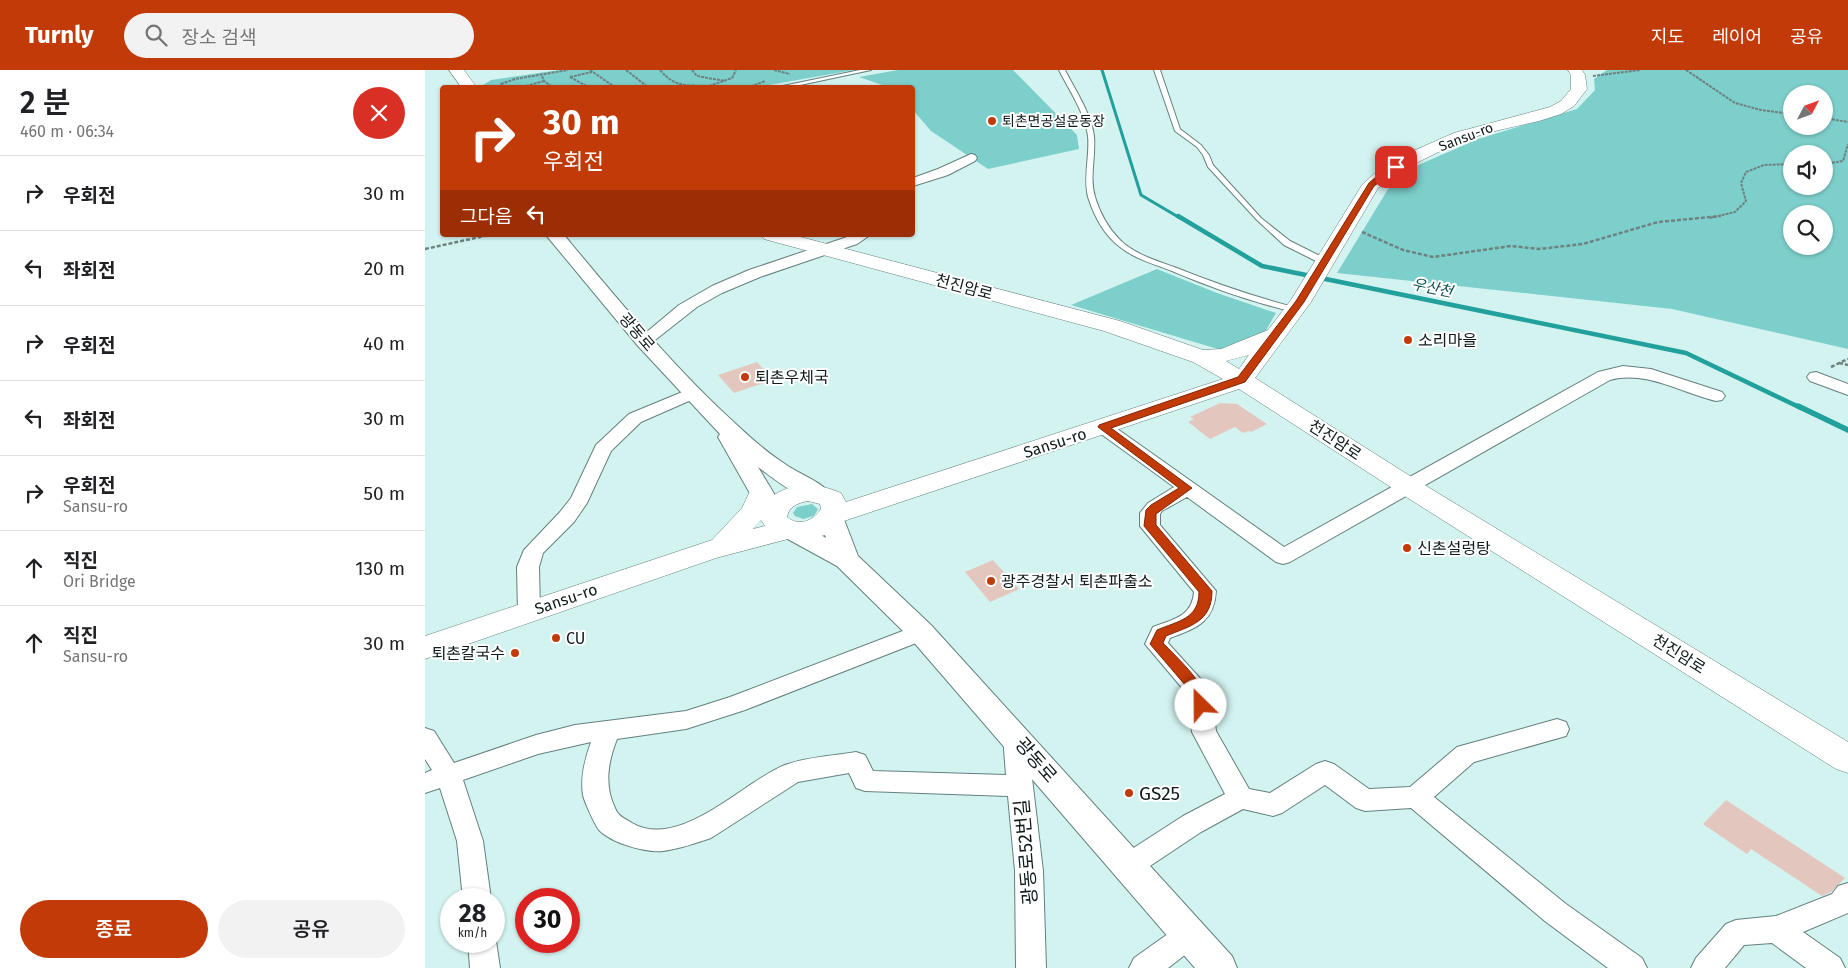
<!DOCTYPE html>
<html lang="ko">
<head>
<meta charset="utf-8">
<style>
	body { margin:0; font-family:"Fira Sans","Noto Sans KR",sans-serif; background:#f2f2f2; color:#202124; height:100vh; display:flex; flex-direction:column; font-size:19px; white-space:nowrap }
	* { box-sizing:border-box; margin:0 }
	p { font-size:16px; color:#757577 }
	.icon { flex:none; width:28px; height:28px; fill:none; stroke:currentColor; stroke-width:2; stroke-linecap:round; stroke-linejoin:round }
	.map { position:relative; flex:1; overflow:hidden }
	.panel { display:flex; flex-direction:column; background:#fff; width:425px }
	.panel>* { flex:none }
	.banner { position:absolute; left:15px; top:15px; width:475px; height:152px; border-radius:5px; box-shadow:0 1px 4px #0004; background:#c23a07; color:#fff; overflow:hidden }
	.needle { width:32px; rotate:49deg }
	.controls { position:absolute; left:1358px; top:15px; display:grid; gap:10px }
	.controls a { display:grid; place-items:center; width:50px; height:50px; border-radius:50%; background:#fff; box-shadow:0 1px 4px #0004; font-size:25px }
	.speed { position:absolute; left:15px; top:818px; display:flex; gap:10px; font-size:25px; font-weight:700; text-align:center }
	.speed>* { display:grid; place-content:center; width:65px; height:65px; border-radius:50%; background:#fff; box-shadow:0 1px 4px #0004; line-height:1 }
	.speed small { font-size:12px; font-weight:400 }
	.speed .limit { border:8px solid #d22; background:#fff; color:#111 }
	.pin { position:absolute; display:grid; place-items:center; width:42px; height:42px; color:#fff; margin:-21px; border-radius:10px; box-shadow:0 2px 8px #0006 }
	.me { position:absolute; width:55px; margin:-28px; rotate:337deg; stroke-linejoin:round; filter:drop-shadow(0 0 4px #0008) }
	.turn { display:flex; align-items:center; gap:18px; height:105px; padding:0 20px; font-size:22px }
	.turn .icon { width:65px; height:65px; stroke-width:2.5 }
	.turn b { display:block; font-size:35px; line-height:42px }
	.then { display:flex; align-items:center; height:48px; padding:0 20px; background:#0003; gap:10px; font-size:19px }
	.round { display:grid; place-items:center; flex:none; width:52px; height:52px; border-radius:26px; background:#f2f2f2 }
	.overview { display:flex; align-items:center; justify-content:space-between; height:85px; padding:0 20px }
	h1 { font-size:30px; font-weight:600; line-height:38px }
	.button { display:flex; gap:10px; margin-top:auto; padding:10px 20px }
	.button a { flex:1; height:58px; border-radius:30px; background:#c23a07; color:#fff; font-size:20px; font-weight:600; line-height:58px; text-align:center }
	.button a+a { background:#f2f2f2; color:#202124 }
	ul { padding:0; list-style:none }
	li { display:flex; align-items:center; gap:15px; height:75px; padding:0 20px; border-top:1px solid #e0e0e0 }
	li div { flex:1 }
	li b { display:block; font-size:19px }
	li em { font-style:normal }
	header { display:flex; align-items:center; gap:30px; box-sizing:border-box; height:70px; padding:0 25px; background:#c23a07; color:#fff }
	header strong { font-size:24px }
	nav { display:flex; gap:28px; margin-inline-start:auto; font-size:18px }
	.search { width:350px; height:45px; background:#f2f2f2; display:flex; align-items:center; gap:12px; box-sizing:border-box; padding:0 18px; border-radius:28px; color:#757577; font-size:19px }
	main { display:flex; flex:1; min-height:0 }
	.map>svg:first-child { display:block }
</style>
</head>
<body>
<header>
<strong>Turnly</strong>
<div class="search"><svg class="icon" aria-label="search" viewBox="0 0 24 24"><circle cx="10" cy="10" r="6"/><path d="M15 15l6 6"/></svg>장소 검색</div>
<nav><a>지도</a><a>레이어</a><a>공유</a></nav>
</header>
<main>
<section class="panel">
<div class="overview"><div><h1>2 분</h1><p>460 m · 06:34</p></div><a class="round" style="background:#d93025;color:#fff"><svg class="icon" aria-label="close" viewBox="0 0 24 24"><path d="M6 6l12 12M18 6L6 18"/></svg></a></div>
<ul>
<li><svg class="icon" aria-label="right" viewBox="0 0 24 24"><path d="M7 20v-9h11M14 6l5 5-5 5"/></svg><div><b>우회전</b></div><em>30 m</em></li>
<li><svg class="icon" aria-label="left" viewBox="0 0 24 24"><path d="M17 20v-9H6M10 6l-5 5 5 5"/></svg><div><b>좌회전</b></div><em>20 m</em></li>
<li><svg class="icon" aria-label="right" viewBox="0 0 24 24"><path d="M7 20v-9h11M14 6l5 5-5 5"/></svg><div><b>우회전</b></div><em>40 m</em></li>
<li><svg class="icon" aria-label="left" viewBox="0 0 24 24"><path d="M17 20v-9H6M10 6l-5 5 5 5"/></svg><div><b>좌회전</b></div><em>30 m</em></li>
<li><svg class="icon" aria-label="right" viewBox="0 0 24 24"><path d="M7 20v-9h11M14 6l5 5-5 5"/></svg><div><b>우회전</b><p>Sansu-ro</p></div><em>50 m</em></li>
<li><svg class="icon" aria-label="ahead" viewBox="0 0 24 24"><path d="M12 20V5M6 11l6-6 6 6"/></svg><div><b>직진</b><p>Ori Bridge</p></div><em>130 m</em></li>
<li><svg class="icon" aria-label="ahead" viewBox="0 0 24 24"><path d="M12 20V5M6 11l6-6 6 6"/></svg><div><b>직진</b><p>Sansu-ro</p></div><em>30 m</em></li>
</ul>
<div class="button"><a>종료</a><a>공유</a></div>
</section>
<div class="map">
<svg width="1423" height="898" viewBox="0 0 1423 898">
	<rect width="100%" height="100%" fill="#d3f3f1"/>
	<path fill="#7dcfcb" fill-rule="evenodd" d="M 134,0 L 429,0 L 333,17 L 59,18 L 58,15 L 66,10 Z
		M 473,0 L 588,0 L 652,65 L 654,79 L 563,99 L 506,61 L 488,40 L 488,18 L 463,17 L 434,7 Z
		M 1182,0 L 1423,0 L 1423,279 L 1247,239 L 912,203 L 965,116 L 984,99 L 1053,69 L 1152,39 L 1170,20 L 1169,9 ZM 1366,24 L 1399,24 L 1399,56 L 1366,56 ZM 1366,84 L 1399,84 L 1399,116 L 1366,116 ZM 1366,144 L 1399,144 L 1399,176 L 1366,176 Z
		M 732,199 L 792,223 L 851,243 L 840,262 L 796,280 L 646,235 Z
		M 387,434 L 393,439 L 389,446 L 378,449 L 370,446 L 368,443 L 372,437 Z"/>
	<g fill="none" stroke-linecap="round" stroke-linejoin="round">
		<path stroke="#21a09c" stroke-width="3" d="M 677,0 L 716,125 L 755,148"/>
		<path stroke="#21a09c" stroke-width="4.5" d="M 753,146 L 837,196 L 1261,283 L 1376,338"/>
		<path stroke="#21a09c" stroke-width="5.5" d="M 1373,336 L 1423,360"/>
	</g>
	<path fill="#e3c7bf" d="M 332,292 L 348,310 L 309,323 L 293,305 Z
		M 795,333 L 812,334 L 842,354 L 826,362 L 824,361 L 818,363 L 810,357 L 785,369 L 763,352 L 769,349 L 765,347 Z
		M 568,490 L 594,519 L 565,532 L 540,502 Z
		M 1301,730 L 1420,808 L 1406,822 L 1397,826 L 1326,779 L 1322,784 L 1278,754 Z"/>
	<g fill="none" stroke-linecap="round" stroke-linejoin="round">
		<g stroke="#63807e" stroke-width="2">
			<path id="service" d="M 435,0 L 446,0 L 361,18 L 348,18 Z
				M 634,0 L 640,0 C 650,20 666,43 669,66 C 671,87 664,106 670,127 C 675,143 683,158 695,170 C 709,184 730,190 749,197 C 789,213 830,227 872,238 L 872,242 L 869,242 C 827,232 787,218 747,201 C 729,194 710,189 695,177 C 679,165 669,146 663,127 C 658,106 665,87 663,66 C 660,43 644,20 634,0 Z
				M 729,0 L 735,0 L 755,59 L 776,75 L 784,85 L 788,95 L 836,148 L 865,171 L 901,189 L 901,193 L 895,193 L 859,175 L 832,150 L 783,97 L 778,85 L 772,77 L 750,61 Z"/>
		</g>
		<g stroke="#63807e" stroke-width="2">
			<path id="minor" d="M 546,84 L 550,85 L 552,88 L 550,91 L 523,105 L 488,116 L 488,108 L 513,99 Z
				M 428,165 L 445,165 L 432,174 L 335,207 L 297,223 L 272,237 L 225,274 L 213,274 L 211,271 L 254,235 L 287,216 L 324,200 Z
				M 1198,296 L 1226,299 L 1297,322 L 1300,326 L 1297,330 L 1291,331 C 1257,323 1221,300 1185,310 L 865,492 L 858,494 L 851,492 L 762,427 L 737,441 L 735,444 L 735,455 L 791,521 C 789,553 771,558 745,568 L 743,573 L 782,616 L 786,622 L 791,661 L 824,719 L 845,723 L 891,694 L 900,691 L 909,694 L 944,719 L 985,717 L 1032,677 L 1132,649 L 1141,652 L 1144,659 L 1141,666 L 1049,692 L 1009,727 L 1141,834 L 1217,888 L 1222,898 L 1183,898 L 1121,852 L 986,738 L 940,741 L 931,738 L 900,715 L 857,743 L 848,746 L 818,739 L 776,762 L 713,804 L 703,808 L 693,804 L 689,796 L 693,788 L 758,746 L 800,724 L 767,662 L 763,625 L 720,574 L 728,557 C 748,549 767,547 769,522 L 715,456 L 715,443 L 723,433 L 749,417 L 672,361 L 669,357 L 672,353 L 678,352 L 684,353 L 859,477 L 1173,302 Z
				M 1391,302 L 1423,314 L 1423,325 L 1385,311 L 1382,307 L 1385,303 Z
				M 267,318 L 273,319 L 276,323 L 273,327 L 216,352 L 186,381 L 162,433 L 149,452 L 118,483 L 114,497 L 115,542 L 112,547 L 104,550 L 96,547 L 93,542 L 92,497 L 99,480 L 135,442 L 146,428 L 171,375 L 204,344 Z
				M 496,554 L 504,556 L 507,562 L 504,568 L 320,640 L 261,659 L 192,669 C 183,692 179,715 190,738 C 193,746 199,748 207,753 C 255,781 319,711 360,695 C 381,687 408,686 431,682 L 440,685 L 448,701 L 581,705 L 578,666 L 581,659 L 590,656 L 599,659 L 602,666 L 618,801 L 621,898 L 591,898 L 590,801 L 583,726 L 440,721 L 431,718 L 424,703 L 373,712 L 286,768 C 271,773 254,779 238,781 C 221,783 186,773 174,760 C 170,755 159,731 158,725 C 155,707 160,689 166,672 L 113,684 L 38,710 L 58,771 L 66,829 L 38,829 L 32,771 L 15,718 L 0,723 L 0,703 L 7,700 L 0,689 L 0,658 L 9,661 L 29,693 L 111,665 L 150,655 L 261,641 L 305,627 Z
				M 1423,813 L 1423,843 L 1378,862 L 1415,888 L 1420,898 L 1381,898 L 1347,873 L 1319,875 L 1300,898 L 1266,898 L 1271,888 L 1301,854 L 1311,850 L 1351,846 L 1407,824 L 1413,816 Z
				M 764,852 L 774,856 L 778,865 L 774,874 L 743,898 L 704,898 L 709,888 L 754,856 Z
				M 69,865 L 71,871 L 75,898 L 45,898 L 43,871 L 69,871 Z"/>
		</g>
		<g stroke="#63807e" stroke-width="2">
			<path id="tertiary" d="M 121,165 L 139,165 C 194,231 249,298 313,356 C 328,370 343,383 360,394 C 372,403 397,412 404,423 L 401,428 C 378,434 351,410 333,397 L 360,442 L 357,448 L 348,450 L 339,448 L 293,367 L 295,364 L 213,276 Z
				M 406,439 L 415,441 L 418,447 L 433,486 L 506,555 L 807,886 L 812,898 L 770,898 L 486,569 L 412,496 L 359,467 L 355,461 L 359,455 C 375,451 387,460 401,468 L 394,447 L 397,441 Z"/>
		</g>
		<g stroke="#63807e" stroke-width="1">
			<path id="secondary" d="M 24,0 L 39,0 L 52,18 L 37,18 Z
				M 1143,0 L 1157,0 L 1160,5 L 1162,19 L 1149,36 L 1136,44 L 1114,51 L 1061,63 L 1028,75 L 987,95 L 953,118 L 886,232 L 830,308 L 993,411 L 1423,672 L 1423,703 L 1411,699 L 975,423 L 814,319 L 416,452 L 408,460 L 400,465 L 381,470 L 363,469 L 291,488 L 0,589 L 0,566 L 287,470 L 317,438 L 327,417 L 336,415 L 345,417 L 349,425 C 372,411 392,413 416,423 L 421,432 L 798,309 L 768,292 L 679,261 L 339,169 L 336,165 L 368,165 L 695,251 L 778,280 L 796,279 L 843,260 L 866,230 L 937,115 L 950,103 L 988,81 L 1029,63 L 1125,37 L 1136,31 L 1146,19 L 1146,5 ZM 824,285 L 814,299 L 801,291 ZM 383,431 L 395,434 L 396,439 C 388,451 374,457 362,447 C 364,436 373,433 383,431 ZM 336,450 L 340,456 L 328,459 Z"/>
		</g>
		<path stroke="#6d8281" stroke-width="2" stroke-dasharray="3 1" stroke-linecap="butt" d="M 165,0 L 191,18
			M 201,0 L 224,18
			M 235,0 C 250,18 262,15 284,16
			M 267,0 L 272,6 L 300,11
			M 349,0 L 365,4
			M 1261,0 L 1310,33 L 1336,40 L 1366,44
			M 117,6 L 119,11 L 129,18
			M 1168,6 L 1215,0
			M 145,7 L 165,18
			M 145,7 L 167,2
			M 101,16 L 119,11
			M 284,16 L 307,8 L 311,0
			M 77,18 L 76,14 L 90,9 L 143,0
			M 322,18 L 340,11
			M 1399,48 L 1423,52
			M 1399,94 L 1418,91 L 1423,74
			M 1285,148 L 1310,142 L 1321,131 L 1316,113 L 1321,102 L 1339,95 L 1366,94"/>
		<path stroke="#6d8281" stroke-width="2.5" stroke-dasharray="4 2" stroke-linecap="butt" d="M 937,162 L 978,180 L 1008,187 L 1086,176 L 1114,179 L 1158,174 L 1233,152 L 1296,146
			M 0,179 L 64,165
			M 1414,293 L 1423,295
			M 1406,297 L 1423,289"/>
		<use href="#service" fill="#fff" fill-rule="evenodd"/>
		<use href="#minor" fill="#fff" fill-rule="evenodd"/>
		<use href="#tertiary" fill="#fff" fill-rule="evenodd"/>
		<use href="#secondary" fill="#fff" fill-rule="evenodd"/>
	</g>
	<path fill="#c23a07" stroke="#7e2605" d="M 969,95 L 975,97 L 949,116 L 879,232 L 820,312 L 686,358 L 767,418 L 731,444 L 731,455 L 787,521 C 787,552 765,556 741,566 L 738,573 C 750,586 790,621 780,639 L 776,640 L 771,639 L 767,623 L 725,574 L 732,560 C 753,551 774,549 774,522 L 719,456 L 721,440 L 726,435 L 754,418 L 673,357 L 674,355 L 813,307 L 871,231 L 944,113 L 958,101 Z"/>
	<g fill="#c23a07" stroke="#fff" stroke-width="2">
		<circle cx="567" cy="51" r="5"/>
		<circle cx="983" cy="270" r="5"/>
		<circle cx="320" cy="307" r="5"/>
		<circle cx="982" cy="478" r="5"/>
		<circle cx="566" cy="511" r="5"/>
		<circle cx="131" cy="568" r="5"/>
		<circle cx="90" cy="583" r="5"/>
		<circle cx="704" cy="723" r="5"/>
	</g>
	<g text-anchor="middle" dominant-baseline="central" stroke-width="4" stroke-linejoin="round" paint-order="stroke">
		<g font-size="14" fill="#101b1b" stroke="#fff" text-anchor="start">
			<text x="577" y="51">퇴촌면공설운동장</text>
		</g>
		<g font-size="14" fill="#101b1b" stroke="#fff">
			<text transform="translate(1041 67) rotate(-21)">Sansu-ro</text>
		</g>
		<g font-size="15" font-style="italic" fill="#0e5250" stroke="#fff">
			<text transform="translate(1007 218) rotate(12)">우산천</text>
		</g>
		<g font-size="16" fill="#101b1b" stroke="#fff">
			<text transform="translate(539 217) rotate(15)">천진암로</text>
			<text transform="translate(212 262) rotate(49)">광동로</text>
			<text transform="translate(910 370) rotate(33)">천진암로</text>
			<text transform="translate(630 373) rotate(-18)">Sansu-ro</text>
			<text transform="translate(141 529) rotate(-19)">Sansu-ro</text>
			<text transform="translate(1254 584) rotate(32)">천진암로</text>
		</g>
		<g font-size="16" fill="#101b1b" stroke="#fff" text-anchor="start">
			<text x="993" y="270">소리마을</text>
			<text x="330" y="307">퇴촌우체국</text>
			<text x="992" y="478">신촌설렁탕</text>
			<text x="576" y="511">광주경찰서 퇴촌파출소</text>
			<text x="141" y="568">CU</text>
			<text x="80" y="583" text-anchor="end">퇴촌칼국수</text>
		</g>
		<g font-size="19" fill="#101b1b" stroke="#fff">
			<text transform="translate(611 690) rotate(49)">광동로</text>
			<text transform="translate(601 782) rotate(-95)">광동로52번길</text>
		</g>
		<g font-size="19" fill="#101b1b" stroke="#fff" text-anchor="start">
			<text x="714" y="723">GS25</text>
		</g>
	</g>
</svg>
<div class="controls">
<a><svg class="needle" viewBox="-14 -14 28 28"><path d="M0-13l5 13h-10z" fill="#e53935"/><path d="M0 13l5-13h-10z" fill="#757577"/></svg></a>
<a><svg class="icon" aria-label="sound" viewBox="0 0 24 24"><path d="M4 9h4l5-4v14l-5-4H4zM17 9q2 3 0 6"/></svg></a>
<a><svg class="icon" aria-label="search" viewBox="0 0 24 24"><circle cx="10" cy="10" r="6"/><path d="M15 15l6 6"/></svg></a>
</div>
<div class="speed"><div>28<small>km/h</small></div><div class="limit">30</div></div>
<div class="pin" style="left:971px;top:97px;background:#d93025"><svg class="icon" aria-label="arrive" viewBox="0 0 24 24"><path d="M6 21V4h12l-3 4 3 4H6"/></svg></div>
<svg class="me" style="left:776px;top:635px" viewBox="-20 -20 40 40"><circle r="19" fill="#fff"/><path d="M0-13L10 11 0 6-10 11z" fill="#c23a07"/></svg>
<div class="banner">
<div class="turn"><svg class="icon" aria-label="right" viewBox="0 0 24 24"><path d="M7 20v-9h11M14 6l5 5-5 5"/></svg><div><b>30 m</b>우회전</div></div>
<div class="then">그다음<svg class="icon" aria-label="left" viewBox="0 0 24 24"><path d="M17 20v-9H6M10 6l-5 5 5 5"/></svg></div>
</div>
</div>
</main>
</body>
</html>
